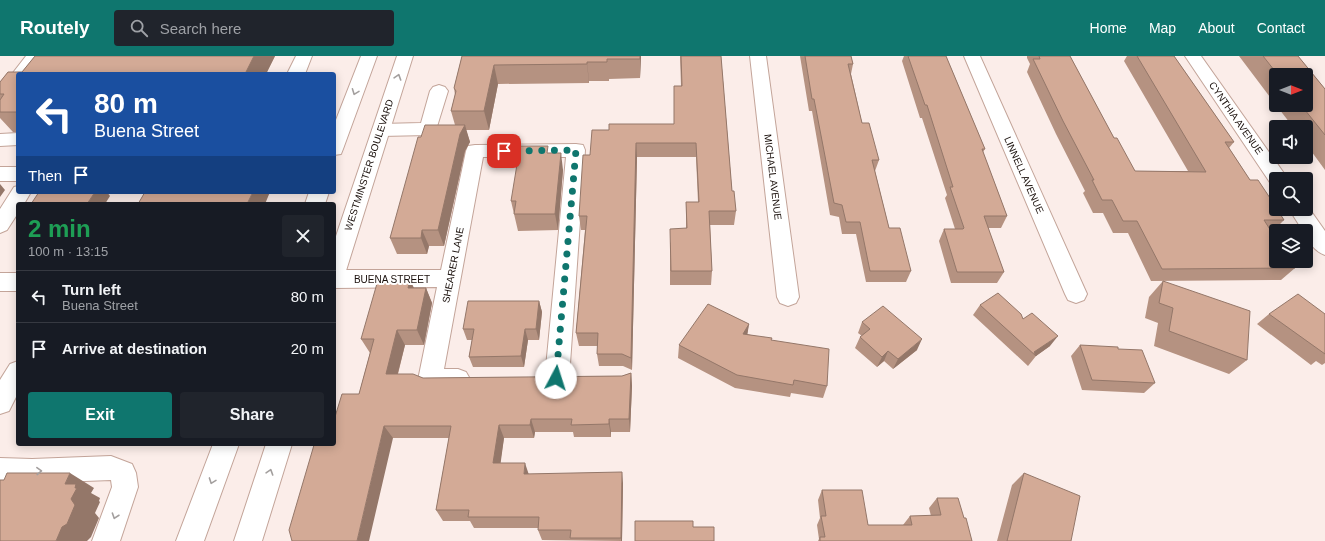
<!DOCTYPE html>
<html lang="en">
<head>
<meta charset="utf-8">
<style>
	body { margin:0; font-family:Arial,sans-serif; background:#20242c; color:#f1f3f6; height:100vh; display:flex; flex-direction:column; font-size:15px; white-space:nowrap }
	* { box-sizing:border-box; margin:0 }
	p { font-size:13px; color:#9ea1a6 }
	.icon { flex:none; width:22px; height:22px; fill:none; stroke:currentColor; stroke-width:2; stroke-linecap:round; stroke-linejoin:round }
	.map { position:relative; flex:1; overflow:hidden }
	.details { position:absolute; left:16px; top:146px; width:320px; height:244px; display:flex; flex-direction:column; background:#171b24; border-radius:4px; box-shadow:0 2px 10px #0003 }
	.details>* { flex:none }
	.hud { position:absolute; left:16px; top:16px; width:320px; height:122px; border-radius:4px; box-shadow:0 2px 10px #0003; background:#1a4fa0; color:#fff; overflow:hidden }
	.needle { width:26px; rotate:90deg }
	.tools { position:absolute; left:1269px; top:12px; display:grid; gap:8px }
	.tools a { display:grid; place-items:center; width:44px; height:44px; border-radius:4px; background:#171b24; box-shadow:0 2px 10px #0003; font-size:20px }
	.pin { position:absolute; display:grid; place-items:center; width:34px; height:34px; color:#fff; margin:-17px; border-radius:8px; box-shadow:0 2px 6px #0006 }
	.me { position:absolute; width:44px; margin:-22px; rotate:5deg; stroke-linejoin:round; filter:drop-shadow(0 0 3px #0008) }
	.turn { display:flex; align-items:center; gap:14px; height:84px; padding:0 12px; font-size:18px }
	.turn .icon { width:52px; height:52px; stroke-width:2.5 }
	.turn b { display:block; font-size:28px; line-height:34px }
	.then { display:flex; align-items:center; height:38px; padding:0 12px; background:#0003; gap:8px; font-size:15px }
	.round { display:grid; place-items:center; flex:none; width:42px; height:42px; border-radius:4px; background:#20242c }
	.overview { display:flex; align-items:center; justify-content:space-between; height:68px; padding:0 12px }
	h1 { font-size:24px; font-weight:800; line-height:30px; color:#1e9e55 }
	.primary-button { display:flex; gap:8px; margin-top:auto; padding:8px 12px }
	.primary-button a { flex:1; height:46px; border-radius:4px; background:#0f766e; color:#fff; font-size:16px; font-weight:800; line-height:46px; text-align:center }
	.primary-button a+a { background:#20242c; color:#f1f3f6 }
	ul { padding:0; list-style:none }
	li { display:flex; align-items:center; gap:12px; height:52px; padding:0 12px; border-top:1px solid #363941 }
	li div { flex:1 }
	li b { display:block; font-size:15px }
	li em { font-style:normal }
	header { display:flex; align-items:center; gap:24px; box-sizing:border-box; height:56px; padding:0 20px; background:#0f766e; color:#fff }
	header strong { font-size:19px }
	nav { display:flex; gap:22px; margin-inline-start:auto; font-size:14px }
	.search { width:280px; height:36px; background:#20242c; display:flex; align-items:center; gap:10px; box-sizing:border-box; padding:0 14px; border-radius:4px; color:#9ea1a6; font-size:15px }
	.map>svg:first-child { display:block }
</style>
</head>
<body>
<header>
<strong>Routely</strong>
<div class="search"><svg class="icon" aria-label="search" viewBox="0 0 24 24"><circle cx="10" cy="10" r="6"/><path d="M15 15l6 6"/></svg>Search here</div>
<nav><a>Home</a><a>Map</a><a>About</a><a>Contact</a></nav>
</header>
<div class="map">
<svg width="1325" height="485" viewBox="0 0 1325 485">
	<rect width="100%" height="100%" fill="#fbede9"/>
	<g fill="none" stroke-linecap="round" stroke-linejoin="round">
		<g stroke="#c3a499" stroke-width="2">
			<path id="minor" d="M 26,0 L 43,0 L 30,18 L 18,18 L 18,23 L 15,22 L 12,18 Z
				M 296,0 L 312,0 L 305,18 L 287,18 Z
				M 750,0 L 766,0 L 799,241 L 796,247 L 788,250 L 780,247 L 777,241 Z
				M 964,0 L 980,0 L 1087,238 L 1084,244 L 1076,247 L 1068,244 L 1065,238 Z
				M 1185,0 L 1201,0 L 1288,123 L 1276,123 L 1276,129 L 1271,128 Z
				M 439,29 L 445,31 L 448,35 L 435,77 L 429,79 L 381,80 L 375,78 L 372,74 L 375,70 L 381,68 L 421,67 L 430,35 L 433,31 Z
				M 18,77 L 18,89 L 0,90 L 0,78 Z
				M 576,88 L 583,89 L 585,94 L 569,322 L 565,329 L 557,332 L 549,329 L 545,322 L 566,101 L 483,101 L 444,313 L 458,313 L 466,316 L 470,323 L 466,330 C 453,335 435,336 422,331 L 418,324 L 437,231 L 334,232 L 334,214 L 441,214 L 466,95 L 468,90 L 475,89 Z
				M 0,111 L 18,111 L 18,125 L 0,125 Z
				M 18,130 L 18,136 L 31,136 L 24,148 L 18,148 L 18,157 L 7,174 L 0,177 L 0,153 L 14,131 Z
				M 1306,148 L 1325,175 L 1325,199 C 1316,196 1306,185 1306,175 L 1303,175 L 1289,153 L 1306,153 Z
				M 0,217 L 18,217 L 18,235 L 0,235 Z
				M 18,305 L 18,337 L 9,355 L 0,358 L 0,324 L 10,308 Z
				M 111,400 L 132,408 L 136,417 L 138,431 L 120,485 L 92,485 L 112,431 L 111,424 L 32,427 L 0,426 L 0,402 L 32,403 Z"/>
		</g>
		<g stroke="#c3a499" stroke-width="2">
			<path id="major" d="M 361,0 L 377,0 L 343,93 L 341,98 L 334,99 L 334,69 Z
				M 397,0 L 413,0 L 345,218 L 342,224 L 334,226 L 334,186 Z
				M 309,136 L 329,136 L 325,148 L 305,148 Z
				M 213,388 L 239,388 L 204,485 L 176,485 Z
				M 266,388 L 292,388 L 262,485 L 234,485 Z"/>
		</g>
		<use href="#minor" fill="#fff" fill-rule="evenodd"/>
		<use href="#major" fill="#fff" fill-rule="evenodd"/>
	</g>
	<path fill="#b59281" d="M 35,0 L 275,0 L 266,18 L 18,18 L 18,76 L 13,76 L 0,62 L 0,26 L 8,16 L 22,16 Z
		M 462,0 L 641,0 L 640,22 L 609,23 L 609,25 L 589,25 L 589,27 L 498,28 L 489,74 L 466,74 L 470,86 L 465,95 L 444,190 L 429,190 L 427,198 L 397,198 L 390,182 L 421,81 L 455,69 L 451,55 L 455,39 L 454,32 Z
		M 680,0 L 721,0 L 732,135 L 736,155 L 734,169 L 710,169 L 712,215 L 711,229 L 670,229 L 670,187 L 686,172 L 686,146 L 698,146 L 696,101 L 637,101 L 632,314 L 623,310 L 599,310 L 597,298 L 598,290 L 579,290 L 576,277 L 585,174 L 581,174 L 579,160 L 590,99 L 609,74 L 674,68 L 674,30 L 681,30 Z
		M 800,0 L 851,0 L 853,8 L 851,18 L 862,67 L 879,104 L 875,115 L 889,172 L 911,215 L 906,226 L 866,226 L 856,178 L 842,178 L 839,161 L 830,159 L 812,55 L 809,55 Z
		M 904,0 L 946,0 L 985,93 L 983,96 L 1007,160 L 1001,172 L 988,172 L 1004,216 L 997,227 L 951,227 L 939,185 L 944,173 L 955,173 L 945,142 L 947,139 L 922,62 L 920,62 L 902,5 Z
		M 1027,0 L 1070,0 L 1114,82 L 1135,115 L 1188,115 L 1124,5 L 1127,0 L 1174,0 L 1234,86 L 1229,92 L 1250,124 L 1284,164 L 1272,176 L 1295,212 L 1281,224 L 1151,225 L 1128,177 L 1113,177 L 1103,157 L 1093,157 L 1083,137 L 1085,135 L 1056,78 L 1027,16 L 1030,8 L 1027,2 Z
		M 1239,0 L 1298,0 L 1325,33 L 1325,114 L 1306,88 L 1306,71 L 1293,71 L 1276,49 L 1306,49 L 1306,19 L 1276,19 L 1276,49 Z
		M 549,97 L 563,114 L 558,174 L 518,175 L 511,145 Z
		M 410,224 L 414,232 L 426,232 L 432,247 L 424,289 L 405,289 L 398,318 L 423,322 L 622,320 L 631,317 L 632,330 L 630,376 L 611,376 L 611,381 L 574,381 L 573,376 L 535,376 L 534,382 L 504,382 L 500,407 L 529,418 L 623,427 L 622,485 L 542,484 L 538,474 L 538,472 L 474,472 L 470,465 L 443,465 L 436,454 L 449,382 L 393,382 L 327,389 L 359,338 L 370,297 L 361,283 Z
		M 1163,225 L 1247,304 L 1229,318 L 1154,290 L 1158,267 L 1145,262 L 1149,241 Z
		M 539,245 L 542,256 L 539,284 L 528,284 L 524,311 L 473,311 L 469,301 L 472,284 L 467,284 L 463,273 Z
		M 980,249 L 1023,263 L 1050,290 L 1036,300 L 1028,310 L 973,259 Z
		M 1269,258 L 1325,258 L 1325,307 L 1322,309 L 1316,305 L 1311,309 L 1257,268 Z
		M 862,266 L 917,294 L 893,313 L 884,305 L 877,311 L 855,292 L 860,281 L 862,280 L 858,277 Z
		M 749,268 L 747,278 L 771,284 L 827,330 L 823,342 L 791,337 L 790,341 L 735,332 L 678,302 L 679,289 Z
		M 1080,289 L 1118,293 L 1155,327 L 1144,337 L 1082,334 L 1071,300 Z
		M 1024,417 L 1071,485 L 997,485 L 1012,429 Z
		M 822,434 L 868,469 L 903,469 L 910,460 L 931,460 L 929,452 L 937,442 L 964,462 L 972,485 L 818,485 L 819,483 L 817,469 L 820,462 L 818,444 Z"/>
	<path fill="#947769" d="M 254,0 L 275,0 L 266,18 L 245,18 Z
		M 640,0 L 641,0 L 640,22 Z
		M 587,6 L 589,25 L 589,27 L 587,8 Z
		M 494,9 L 498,28 L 489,74 L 484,55 Z
		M 465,69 L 470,86 L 465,95 L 444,190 L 438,174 L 460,78 Z
		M 636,87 L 637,101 L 632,314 L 631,302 Z
		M 561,97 L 563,114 L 558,174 L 555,158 Z
		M 0,128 L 5,134 L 0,141 Z
		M 95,136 L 107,136 L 110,140 L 105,148 L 87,148 Z
		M 253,136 L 270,136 L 265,148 L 247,148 Z
		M 422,174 L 429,190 L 427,198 L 421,182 Z
		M 410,224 L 417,239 L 408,232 Z
		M 426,232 L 432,247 L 424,289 L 417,274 Z
		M 539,245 L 542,256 L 539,284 L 536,273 Z
		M 749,268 L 747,281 L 743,278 Z
		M 525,273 L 528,284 L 524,311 L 521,300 Z
		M 397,274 L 405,289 L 394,332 L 386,318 Z
		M 1058,280 L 1050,290 L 1036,300 L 1034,296 Z
		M 922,283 L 917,294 L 893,313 L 898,303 Z
		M 888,295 L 884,305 L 877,311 L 882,301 Z
		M 631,317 L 632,330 L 630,376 L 629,363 Z
		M 531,363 L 535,376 L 534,382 L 530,369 Z
		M 609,363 L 611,376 L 611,381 L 609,368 Z
		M 499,369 L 504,382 L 499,419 L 493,407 Z
		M 384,370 L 393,382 L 369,485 L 357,485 Z
		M 525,407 L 529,419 L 524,418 Z
		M 622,416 L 623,427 L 622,485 L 621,485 L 621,482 Z
		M 70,417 L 94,432 L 91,437 L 100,442 L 99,445 L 100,446 L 95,457 L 99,462 L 91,481 L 87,485 L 56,485 L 71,443 L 65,428 Z"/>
	<path fill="#d3aa96" stroke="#947769" d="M 35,0 L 254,0 L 245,18 L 18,18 L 18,56 L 0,56 L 0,44 L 4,38 L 0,38 L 0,26 L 8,16 L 22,16 Z
		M 462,0 L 640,0 L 640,3 L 607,3 L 607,6 L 587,6 L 587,8 L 494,9 L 484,55 L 451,55 L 456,35 L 454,32 Z
		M 681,0 L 721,0 L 732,135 L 734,135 L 736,155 L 709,155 L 712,215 L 671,215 L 670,173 L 687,172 L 686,146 L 699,146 L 696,87 L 636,87 L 631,302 L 622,298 L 597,298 L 598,277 L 576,277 L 587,160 L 579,160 L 583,99 L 590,99 L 592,74 L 609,74 L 609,68 L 674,68 L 674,30 L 682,30 Z
		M 805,0 L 851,0 L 853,8 L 848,8 L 862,67 L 869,67 L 879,104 L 872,104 L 889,172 L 900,172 L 911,215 L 870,215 L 860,166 L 846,166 L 842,149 L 834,147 L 814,43 L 812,43 Z
		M 908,0 L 946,0 L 985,93 L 982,93 L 1007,160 L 984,160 L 1004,216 L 957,216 L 944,173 L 963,173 L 964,172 L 950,131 L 953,131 L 927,49 L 925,49 Z
		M 1039,0 L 1070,0 L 1114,82 L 1117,82 L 1135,115 L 1206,116 L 1137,0 L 1174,0 L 1234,86 L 1225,86 L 1250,124 L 1258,124 L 1276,151 L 1276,153 L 1277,153 L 1284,164 L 1264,164 L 1276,183 L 1276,205 L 1290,205 L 1295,212 L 1162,213 L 1137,165 L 1123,165 L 1112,144 L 1102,144 L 1092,124 L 1094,124 L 1063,65 L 1033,3 L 1040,3 Z
		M 1263,0 L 1298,0 L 1325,33 L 1325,79 L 1301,49 L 1306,49 L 1306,19 L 1278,19 Z
		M 425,69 L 465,69 L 460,78 L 438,174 L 422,174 L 421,182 L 390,182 L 418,81 L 421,81 Z
		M 520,90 L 548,90 L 547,97 L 561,97 L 555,158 L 514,158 L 516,145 L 511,145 Z
		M 39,136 L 95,136 L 87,148 L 31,148 Z
		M 145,136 L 253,136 L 247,148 L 138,148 Z
		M 378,224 L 410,224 L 408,232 L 426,232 L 417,274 L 397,274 L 386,318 L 413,318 L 423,322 L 622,320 L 631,317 L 629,363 L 609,363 L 609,368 L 571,369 L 572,363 L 531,363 L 530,369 L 499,369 L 493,407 L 525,407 L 524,418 L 622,416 L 621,482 L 570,482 L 571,474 L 538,474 L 539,461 L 468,461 L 469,454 L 436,454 L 451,370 L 384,370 L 357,485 L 292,485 L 289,474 L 314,389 L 327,389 L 327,388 L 334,388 L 334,364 L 342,338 L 359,338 L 374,283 L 361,283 Z
		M 1163,225 L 1250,255 L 1247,304 L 1169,275 L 1173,252 L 1159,247 Z
		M 998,237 L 1021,258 L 1023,263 L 1032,257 L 1058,280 L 1034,296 L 1036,300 L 980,249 Z
		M 1298,238 L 1325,258 L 1325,298 L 1269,258 Z
		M 468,245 L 539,245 L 536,273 L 525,273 L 521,300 L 469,301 L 474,273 L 463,273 Z
		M 708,248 L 749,268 L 743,278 L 772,282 L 771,284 L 829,293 L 827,330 L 794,324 L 793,329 L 737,319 L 679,289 Z
		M 883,250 L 922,283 L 898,303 L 888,295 L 882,301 L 860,281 L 870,273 L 862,266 Z
		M 1080,289 L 1118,291 L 1118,293 L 1142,294 L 1155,327 L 1092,324 Z
		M 7,417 L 70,417 L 65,428 L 76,428 L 75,432 L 77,432 L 71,443 L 75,449 L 67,468 L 62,471 L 56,485 L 0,485 L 0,424 L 4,424 Z
		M 1024,417 L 1080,440 L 1071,485 L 1007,485 Z
		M 822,434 L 862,434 L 868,469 L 912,469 L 910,460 L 941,459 L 937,442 L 958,442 L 964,462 L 966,462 L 972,485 L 820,485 L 820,481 L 825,481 L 821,460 L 826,460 Z
		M 635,465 L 693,465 L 693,471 L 714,471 L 714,485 L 635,485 Z"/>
	<defs><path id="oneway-chevron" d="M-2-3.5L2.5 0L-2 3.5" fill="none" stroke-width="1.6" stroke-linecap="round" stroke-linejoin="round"/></defs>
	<g stroke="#a39f9e">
		<use href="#oneway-chevron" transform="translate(398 21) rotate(-72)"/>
		<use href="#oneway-chevron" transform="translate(355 36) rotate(111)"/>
		<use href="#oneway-chevron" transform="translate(39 415) rotate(-2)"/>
		<use href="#oneway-chevron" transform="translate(270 416) rotate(-72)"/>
		<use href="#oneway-chevron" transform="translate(212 425) rotate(110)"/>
		<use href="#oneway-chevron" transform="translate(115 460) rotate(109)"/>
	</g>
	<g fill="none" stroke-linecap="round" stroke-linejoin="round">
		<path stroke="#0f766e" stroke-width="7" stroke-dasharray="0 12.6" d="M 504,95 L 576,94 L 556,322"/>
	</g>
	<g text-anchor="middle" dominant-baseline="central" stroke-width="4" stroke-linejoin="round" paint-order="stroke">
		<g font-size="10" fill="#1a100c" stroke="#fff">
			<text transform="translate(1236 62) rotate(55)">CYNTHIA AVENUE</text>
			<text transform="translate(369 109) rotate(-72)">WESTMINSTER BOULEVARD</text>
			<text transform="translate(1024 119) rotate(66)">LINNELL AVENUE</text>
			<text transform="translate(773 121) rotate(83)">MICHAEL AVENUE</text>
			<text transform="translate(453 209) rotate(-79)">SHEARER LANE</text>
			<text x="392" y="223">BUENA STREET</text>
		</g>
	</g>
</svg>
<div class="tools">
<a><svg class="needle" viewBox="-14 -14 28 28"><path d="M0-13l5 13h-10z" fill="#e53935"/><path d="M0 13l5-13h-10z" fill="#9ea1a6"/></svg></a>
<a><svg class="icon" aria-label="sound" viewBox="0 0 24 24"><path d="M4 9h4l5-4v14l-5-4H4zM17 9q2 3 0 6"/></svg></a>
<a><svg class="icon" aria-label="search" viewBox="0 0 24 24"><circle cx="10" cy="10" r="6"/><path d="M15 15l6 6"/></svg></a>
<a><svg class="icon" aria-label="layers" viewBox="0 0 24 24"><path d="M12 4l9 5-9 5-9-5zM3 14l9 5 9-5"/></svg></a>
</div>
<div class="pin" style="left:504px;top:95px;background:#d93025"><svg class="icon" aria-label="arrive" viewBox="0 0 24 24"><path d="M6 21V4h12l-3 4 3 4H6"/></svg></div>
<svg class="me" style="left:556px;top:322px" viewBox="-20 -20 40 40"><circle r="19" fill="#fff"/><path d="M0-13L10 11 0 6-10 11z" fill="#0f766e"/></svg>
<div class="hud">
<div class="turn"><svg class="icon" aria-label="left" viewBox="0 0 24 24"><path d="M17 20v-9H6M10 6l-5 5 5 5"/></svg><div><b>80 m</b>Buena Street</div></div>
<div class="then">Then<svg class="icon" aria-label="arrive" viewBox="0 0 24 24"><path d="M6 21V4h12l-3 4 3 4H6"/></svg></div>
</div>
<section class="details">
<div class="overview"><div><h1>2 min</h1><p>100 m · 13:15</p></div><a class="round"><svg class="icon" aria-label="close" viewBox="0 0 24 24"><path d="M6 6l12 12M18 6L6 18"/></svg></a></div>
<ul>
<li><svg class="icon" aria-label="left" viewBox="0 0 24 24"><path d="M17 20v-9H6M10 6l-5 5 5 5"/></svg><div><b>Turn left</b><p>Buena Street</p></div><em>80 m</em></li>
<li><svg class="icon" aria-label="arrive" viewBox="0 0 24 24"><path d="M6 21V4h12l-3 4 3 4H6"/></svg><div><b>Arrive at destination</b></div><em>20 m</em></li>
</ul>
<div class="primary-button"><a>Exit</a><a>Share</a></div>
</section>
</div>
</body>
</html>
